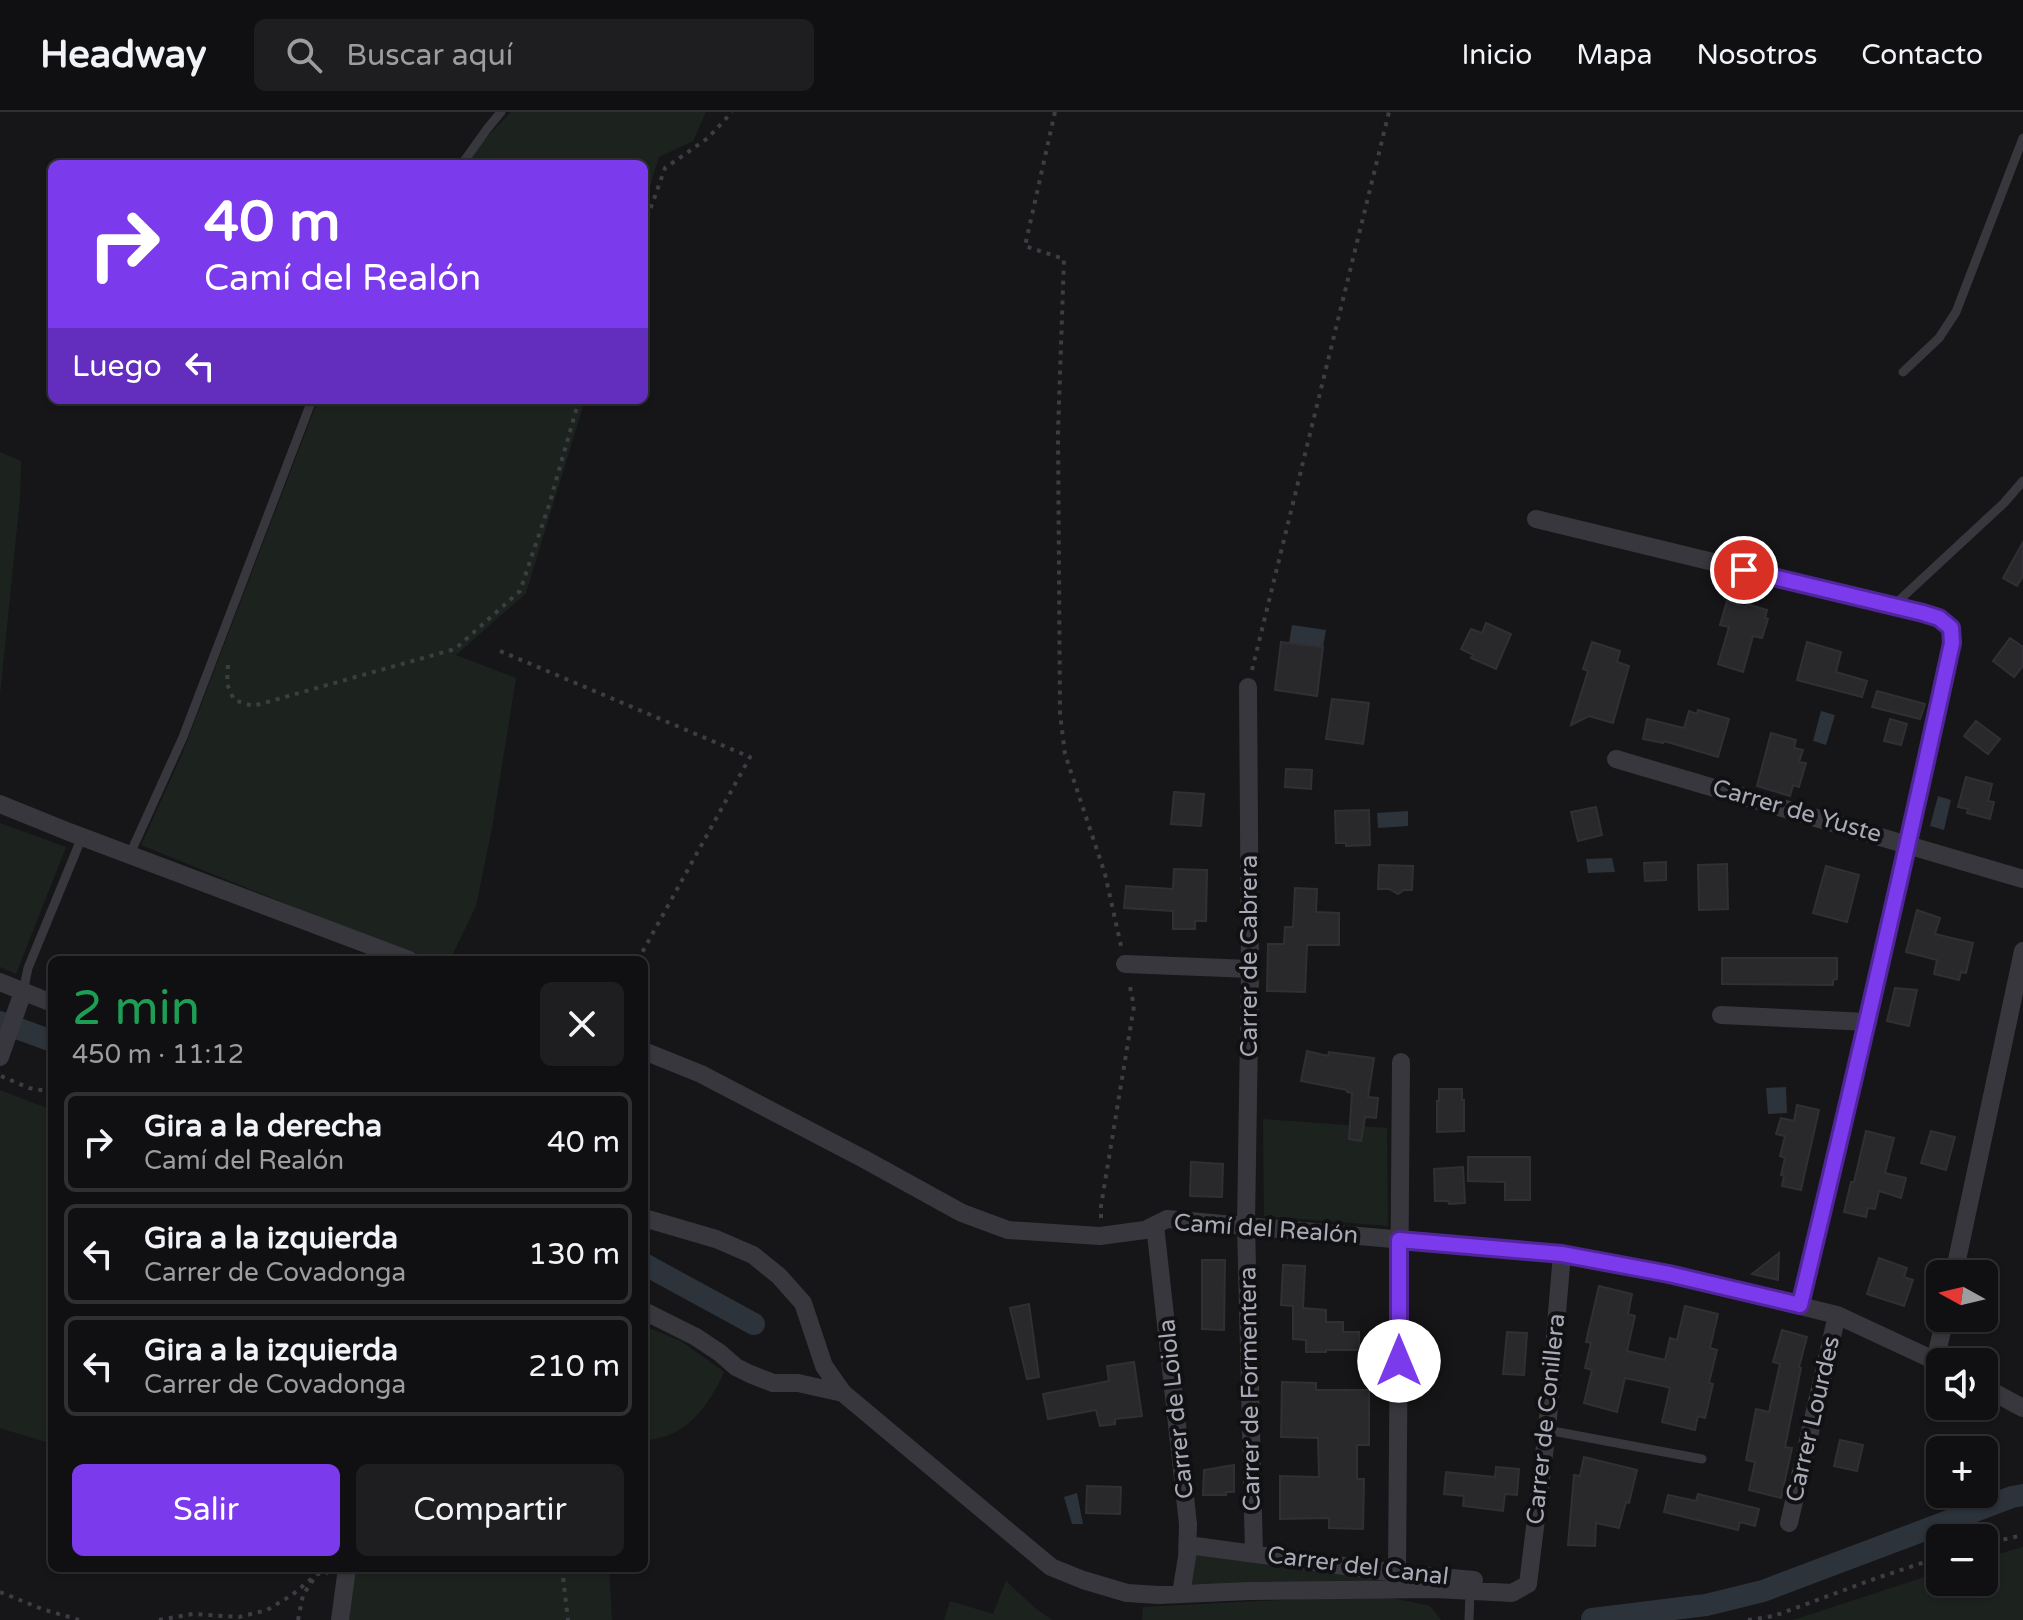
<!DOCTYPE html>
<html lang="es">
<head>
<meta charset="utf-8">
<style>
	body { margin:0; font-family:"Varela Round",sans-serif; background:#1e1e20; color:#f1f3f6; height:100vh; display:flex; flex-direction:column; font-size:30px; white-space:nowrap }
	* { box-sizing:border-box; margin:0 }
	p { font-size:26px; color:#9c9d9f }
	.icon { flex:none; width:44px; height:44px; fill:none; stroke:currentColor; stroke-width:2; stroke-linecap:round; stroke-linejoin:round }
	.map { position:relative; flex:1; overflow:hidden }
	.panel { position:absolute; left:48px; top:844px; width:600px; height:616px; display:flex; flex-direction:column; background:#101012; border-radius:12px; box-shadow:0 2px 6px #0004,0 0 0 2px #303032 }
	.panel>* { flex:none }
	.hud { position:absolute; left:48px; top:48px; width:600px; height:244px; border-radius:12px; box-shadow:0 2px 6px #0004,0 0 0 2px #303032; background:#7c3aed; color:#fff; overflow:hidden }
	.needle { width:52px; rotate:278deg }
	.buttons { position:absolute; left:1926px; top:1148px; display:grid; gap:16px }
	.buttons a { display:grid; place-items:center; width:72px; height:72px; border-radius:12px; background:#101012; box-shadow:0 2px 6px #0004,0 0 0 2px #303032; font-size:40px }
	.pin { position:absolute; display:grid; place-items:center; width:68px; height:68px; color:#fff; margin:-34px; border:4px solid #fff; border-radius:50%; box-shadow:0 2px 8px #0007 }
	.me { position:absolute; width:88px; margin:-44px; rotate:0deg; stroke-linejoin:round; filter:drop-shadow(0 0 6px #0008) }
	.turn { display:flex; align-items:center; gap:28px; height:168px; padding:0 24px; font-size:36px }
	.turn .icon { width:104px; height:104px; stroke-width:2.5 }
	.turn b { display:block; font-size:56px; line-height:68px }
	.then { display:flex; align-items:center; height:76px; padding:0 24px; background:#0003; gap:16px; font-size:30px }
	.round { display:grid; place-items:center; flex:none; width:84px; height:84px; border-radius:12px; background:#1e1e20 }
	.overview { display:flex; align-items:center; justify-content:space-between; height:136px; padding:0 24px }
	h1 { font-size:48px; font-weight:600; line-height:60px; color:#1e9e55 }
	.action { display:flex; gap:16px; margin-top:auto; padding:16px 24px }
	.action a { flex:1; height:92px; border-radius:12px; background:#7c3aed; color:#fff; font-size:32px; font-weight:600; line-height:92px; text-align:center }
	.action a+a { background:#1e1e20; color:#f1f3f6 }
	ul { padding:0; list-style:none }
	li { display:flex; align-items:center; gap:24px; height:100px; margin:0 16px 12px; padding:0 8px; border:4px solid #303032; border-radius:12px }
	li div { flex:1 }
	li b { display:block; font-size:30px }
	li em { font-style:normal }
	header { display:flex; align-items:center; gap:48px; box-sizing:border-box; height:112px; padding:0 40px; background:#101012; border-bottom:2px solid #303032 }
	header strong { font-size:38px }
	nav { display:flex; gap:44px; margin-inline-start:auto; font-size:28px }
	.search { width:560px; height:72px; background:#1e1e20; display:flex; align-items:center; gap:20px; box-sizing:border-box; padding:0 28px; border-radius:12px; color:#9c9d9f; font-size:30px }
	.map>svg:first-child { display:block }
</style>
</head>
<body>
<header>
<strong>Headway</strong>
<div class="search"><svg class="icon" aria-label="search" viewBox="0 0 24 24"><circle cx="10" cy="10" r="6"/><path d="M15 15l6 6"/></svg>Buscar aquí</div>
<nav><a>Inicio</a><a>Mapa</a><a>Nosotros</a><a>Contacto</a></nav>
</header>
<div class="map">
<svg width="2023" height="1508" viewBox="0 0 2023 1508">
	<rect width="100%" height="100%" fill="#161618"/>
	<path fill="#1c231e" d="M 511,0 L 706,0 L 693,29 L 659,45 L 644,94 L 644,52 L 466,52 L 480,32 Z
		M 318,288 L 585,288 L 526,481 L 456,543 L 516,566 L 492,716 L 476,794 L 450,848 L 434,848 L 316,804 L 141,733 L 183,640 Z
		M 0,340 L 21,349 L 20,386 L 0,583 Z
		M 0,711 L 66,735 L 16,862 L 0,855 Z
		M 0,978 L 52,998 L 52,1332 L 0,1316 Z
		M 1263,1007 L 1387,1016 L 1388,1114 L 1264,1104 Z
		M 644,1214 L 681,1229 L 724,1260 C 713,1285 695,1313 669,1323 C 661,1326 652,1327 644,1329 Z
		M 1196,1434 L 1436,1477 L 1191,1472 Z
		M 2023,1435 L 2023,1508 L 1793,1508 L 1940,1460 L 1940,1470 L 1984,1470 L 1984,1446 Z
		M 355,1456 L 609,1456 L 612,1508 L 348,1508 Z
		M 1006,1469 L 1035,1496 L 1052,1508 L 944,1508 L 950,1489 L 993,1502 Z
		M 1378,1483 L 1430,1494 L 1441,1508 L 1142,1508 L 1143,1495 Z"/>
	<path fill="#2c333b" d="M 1292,513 L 1326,518 L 1323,535 L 1289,531 Z
		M 1821,599 L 1835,603 L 1826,633 L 1813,629 Z
		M 1938,684 L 1951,688 L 1944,718 L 1930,714 Z
		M 1408,699 L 1408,714 L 1378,716 L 1377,701 Z
		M 1612,746 L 1615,760 L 1588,761 L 1586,747 Z
		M 1786,975 L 1787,1001 L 1768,1002 L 1766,976 Z
		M 1077,1381 L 1083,1412 L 1072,1412 L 1064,1385 Z"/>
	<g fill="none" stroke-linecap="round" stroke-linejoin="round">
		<path stroke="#2c333b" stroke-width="22" d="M 0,910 L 52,929
			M 644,1152 L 754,1212
			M 1592,1507 L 1706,1493 L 1763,1479 L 2012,1385 L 2023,1383"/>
	</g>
	<path fill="#29292c" stroke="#303034" stroke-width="2" d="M 2023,430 L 2023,464 L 2017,474 L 2003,466 Z
		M 1727,489 L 1746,495 L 1747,492 L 1767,498 L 1765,506 L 1768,507 L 1762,526 L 1753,524 L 1743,560 L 1718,552 L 1729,515 L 1720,513 Z
		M 1486,511 L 1511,522 L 1496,557 L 1471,546 L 1473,543 L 1461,537 L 1471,517 L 1482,521 Z
		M 2010,526 L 2023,535 L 2023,554 L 2014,565 L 1993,549 Z
		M 1281,530 L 1323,535 L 1317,584 L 1275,578 Z
		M 1592,530 L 1620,539 L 1617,550 L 1629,554 L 1613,611 L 1589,604 L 1571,613 L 1588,559 L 1583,557 Z
		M 1807,530 L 1841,540 L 1836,560 L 1867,569 L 1862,585 L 1797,568 Z
		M 1877,579 L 1925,592 L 1920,607 L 1872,595 Z
		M 1332,587 L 1369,591 L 1363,632 L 1326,627 Z
		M 1698,598 L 1729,607 L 1718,645 L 1664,629 L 1663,631 L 1643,627 L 1647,607 L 1684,616 L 1689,599 L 1697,602 Z
		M 1890,607 L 1907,612 L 1901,633 L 1884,629 Z
		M 1976,609 L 2000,627 L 1988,642 L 1964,624 Z
		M 1771,621 L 1796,628 L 1794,636 L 1803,638 L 1799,650 L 1806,651 L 1799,675 L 1793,673 L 1790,684 L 1757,674 Z
		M 1286,657 L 1312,658 L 1311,677 L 1285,675 Z
		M 1966,665 L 1992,672 L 1988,689 L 1994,690 L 1990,707 L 1967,701 L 1968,697 L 1958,695 Z
		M 1174,680 L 1204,682 L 1201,714 L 1171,712 Z
		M 1596,695 L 1602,723 L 1578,729 L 1571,700 Z
		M 1369,698 L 1370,733 L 1346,734 L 1346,731 L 1336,731 L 1335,699 Z
		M 1666,750 L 1666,768 L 1645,769 L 1644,751 Z
		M 1727,752 L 1728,797 L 1699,798 L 1698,753 Z
		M 1379,753 L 1413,754 L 1412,778 L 1404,778 L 1398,782 L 1389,777 L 1378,777 Z
		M 1826,754 L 1859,763 L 1847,810 L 1813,801 Z
		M 1174,757 L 1207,758 L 1206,809 L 1195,809 L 1195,817 L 1173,817 L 1173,799 L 1124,796 L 1126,774 L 1173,777 Z
		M 1295,776 L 1317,777 L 1316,800 L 1339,801 L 1339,833 L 1307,833 L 1305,880 L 1267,879 L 1268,832 L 1284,832 L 1285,815 L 1293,815 Z
		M 1917,798 L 1940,806 L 1935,822 L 1973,831 L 1966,861 L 1961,860 L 1959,868 L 1934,862 L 1937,848 L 1906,840 Z
		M 1722,846 L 1837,846 L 1837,867 L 1833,868 L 1833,873 L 1722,872 Z
		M 1895,876 L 1917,878 L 1909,914 L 1887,909 Z
		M 1307,939 L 1328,944 L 1329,940 L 1374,946 L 1368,985 L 1378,986 L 1376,1006 L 1365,1005 L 1361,1029 L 1349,1027 L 1352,981 L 1347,980 L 1347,978 L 1301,969 Z
		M 1439,977 L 1462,977 L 1462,988 L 1464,988 L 1464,1019 L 1437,1020 L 1437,989 L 1439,989 Z
		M 1797,993 L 1819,998 L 1801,1078 L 1782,1074 L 1784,1064 L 1781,1063 L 1785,1046 L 1780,1044 L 1785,1024 L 1776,1022 L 1781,1006 L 1794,1009 Z
		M 1866,1019 L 1894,1026 L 1885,1061 L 1906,1066 L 1901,1086 L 1879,1079 L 1875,1097 L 1868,1096 L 1866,1105 L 1844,1100 L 1851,1070 L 1854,1070 Z
		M 1931,1019 L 1955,1025 L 1946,1058 L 1921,1051 Z
		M 1468,1045 L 1530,1045 L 1530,1088 L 1505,1088 L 1505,1070 L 1468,1069 Z
		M 1191,1050 L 1223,1052 L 1222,1085 L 1190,1084 Z
		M 1463,1055 L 1465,1091 L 1449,1092 L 1448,1089 L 1435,1089 L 1434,1057 Z
		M 1779,1141 L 1778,1168 L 1752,1162 Z
		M 1879,1146 L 1907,1156 L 1904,1165 L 1913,1168 L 1904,1194 L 1867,1182 Z
		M 1202,1148 L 1225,1148 L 1224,1218 L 1202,1217 Z
		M 1283,1153 L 1305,1154 L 1303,1196 L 1326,1198 L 1326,1210 L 1343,1210 L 1343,1220 L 1359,1220 L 1359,1238 L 1326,1238 L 1326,1240 L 1306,1240 L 1306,1228 L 1293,1227 L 1293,1194 L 1281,1193 Z
		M 1599,1174 L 1632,1182 L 1628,1202 L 1635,1204 L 1627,1239 L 1665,1248 L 1670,1226 L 1677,1228 L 1685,1194 L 1718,1202 L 1710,1236 L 1717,1238 L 1709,1271 L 1713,1272 L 1705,1306 L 1698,1304 L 1695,1318 L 1662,1310 L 1670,1276 L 1663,1274 L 1625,1266 L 1617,1300 L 1584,1291 L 1592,1258 L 1585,1256 L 1591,1231 L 1586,1230 Z
		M 1029,1192 L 1039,1265 L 1027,1267 L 1010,1196 Z
		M 1782,1218 L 1807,1225 L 1799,1255 L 1801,1256 L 1785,1335 L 1792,1336 L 1781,1386 L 1749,1378 L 1755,1350 L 1746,1348 L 1756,1297 L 1769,1300 L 1780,1252 L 1773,1250 Z
		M 1507,1220 L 1527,1221 L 1524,1263 L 1503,1262 Z
		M 1134,1250 L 1142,1304 L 1115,1307 L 1115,1312 L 1100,1314 L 1096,1298 L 1048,1307 L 1043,1282 L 1109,1269 L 1107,1254 Z
		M 1282,1270 L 1316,1271 L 1316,1278 L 1369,1278 L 1369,1333 L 1357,1333 L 1357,1367 L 1364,1367 L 1363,1417 L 1329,1416 L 1329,1406 L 1280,1407 L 1280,1364 L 1319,1365 L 1318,1326 L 1281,1325 Z
		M 1840,1328 L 1863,1333 L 1857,1359 L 1834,1354 Z
		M 1584,1345 L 1637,1358 L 1629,1391 L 1626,1390 L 1619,1416 L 1596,1411 L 1595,1434 L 1568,1433 L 1574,1363 L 1580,1364 Z
		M 1234,1353 L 1234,1380 L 1226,1380 L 1226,1383 L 1203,1383 L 1204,1358 Z
		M 1496,1355 L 1519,1357 L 1517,1383 L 1505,1382 L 1503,1399 L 1463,1394 L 1464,1384 L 1444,1382 L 1446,1360 L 1495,1365 Z
		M 1087,1374 L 1121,1375 L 1120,1402 L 1086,1401 Z
		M 1698,1382 L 1759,1397 L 1755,1414 L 1740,1410 L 1738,1418 L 1664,1400 L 1668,1383 L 1696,1389 Z"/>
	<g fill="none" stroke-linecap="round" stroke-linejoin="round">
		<path stroke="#3d3e44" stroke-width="4" stroke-dasharray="4 6" stroke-linecap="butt" d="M 1055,0 L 1025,134 L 1064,147 L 1058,320 L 1060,602 L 1065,642 L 1105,762 L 1121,834
			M 644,115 L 665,56 L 708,26 L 732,0
			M 500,539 L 750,645 L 638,848
			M 228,553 L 227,572 L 234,588 L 253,594 L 455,537 L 520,479 L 549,393 L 579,288
			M 1252,558 L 1389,0
			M 1,964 L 29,976 L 52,980
			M 1101,1106 L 1101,1094 L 1134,894 L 1129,870
			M 1984,1432 L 2023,1423
			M 562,1456 L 568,1508
			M 0,1480 L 42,1497 L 79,1508
			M 159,1508 L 193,1502 L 239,1505 L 267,1498 L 292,1483 L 317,1462
			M 298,1508 L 303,1483 L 317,1462 L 328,1461
			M 1748,1508 L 1774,1504 L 1874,1467 L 1940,1445"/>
		<path stroke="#37373d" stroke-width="9" d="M 462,52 L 487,17 L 501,0
			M 1903,260 L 1939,226 L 1956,200 L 2023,26
			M 1893,494 L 2004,391 L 2023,369
			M 130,742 L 183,625 L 312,288
			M 23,880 L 28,856 L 82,725
			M 1547,1318 L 1702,1347
			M 1469,1508 L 1470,1479"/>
		<path stroke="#37373d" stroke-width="18" d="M 1536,407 L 1923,501 L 1939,506 L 1951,516 L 1952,531 C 1904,752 1853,973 1800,1193
			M 1248,575 L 1250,857 L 1246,1113 L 1254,1441
			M 1616,647 L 2023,767
			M 0,692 L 69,720 L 409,848
			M 1125,852 L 1250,857
			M 0,870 L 52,891
			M 1721,903 L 1868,910
			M 644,939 L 701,962 L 864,1047 L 962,1101 L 1008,1118 L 1100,1124 L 1145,1118 L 1167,1107 L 1562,1142 L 1669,1162 L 1837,1203 L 1940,1251
			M 0,945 L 23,880
			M 644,1106 L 716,1127 L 753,1143 L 779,1164 L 803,1191 L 824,1254 L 843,1281 L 1051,1455 L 1083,1468 L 1127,1481 L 1159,1483 L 1249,1479 L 1436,1477 L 1512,1481 L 1528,1472
			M 1155,1113 L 1188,1412 L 1187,1445 L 1181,1482
			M 1954,1162 L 2023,839
			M 644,1199 L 696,1225 L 720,1241 L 736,1255 L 750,1262 L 773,1271 L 798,1271 L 843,1281
			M 1935,1249 L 1945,1206
			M 1984,1275 L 2023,1296
			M 1789,1411 L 1837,1203
			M 1188,1433 L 1397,1461 L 1474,1468
			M 1397,1461 L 1401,950
			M 1528,1472 L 1547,1318 L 1562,1142
			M 340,1508 L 347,1456"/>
	</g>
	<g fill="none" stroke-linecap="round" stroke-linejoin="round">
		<g stroke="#51269a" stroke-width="20">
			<path id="route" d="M 1399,1249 L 1399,1128 L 1562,1142 L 1669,1162 L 1800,1193 C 1853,973 1904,752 1952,531 L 1951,516 L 1939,506 L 1923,501 L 1744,458"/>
		</g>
		<use href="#route" stroke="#7c3aed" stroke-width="14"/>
	</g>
	<g text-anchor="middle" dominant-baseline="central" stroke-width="8" stroke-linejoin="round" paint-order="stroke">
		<g font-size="24" fill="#a8abb7" stroke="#111113">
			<text transform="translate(1797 699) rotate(16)">Carrer de Yuste</text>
			<text transform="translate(1249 844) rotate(-90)">Carrer de Cabrera</text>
			<text transform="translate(1266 1117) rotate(4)">Camí del Realón</text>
			<text transform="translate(1250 1277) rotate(-91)">Carrer de Formentera</text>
			<text transform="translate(1176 1297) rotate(-96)">Carrer de Loiola</text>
			<text transform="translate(1546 1307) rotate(-84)">Carrer de Conillera</text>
			<text transform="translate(1813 1307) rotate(-77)">Carrer Lourdes</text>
			<text transform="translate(1358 1454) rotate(7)">Carrer del Canal</text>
		</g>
	</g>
</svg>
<div class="buttons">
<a><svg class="needle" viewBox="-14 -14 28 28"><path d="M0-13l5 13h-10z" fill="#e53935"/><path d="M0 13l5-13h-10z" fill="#9c9d9f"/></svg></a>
<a><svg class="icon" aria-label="sound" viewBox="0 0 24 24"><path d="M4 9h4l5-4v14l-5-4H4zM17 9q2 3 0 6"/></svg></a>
<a>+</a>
<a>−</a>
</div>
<div class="pin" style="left:1744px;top:458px;background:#d93025"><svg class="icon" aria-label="arrive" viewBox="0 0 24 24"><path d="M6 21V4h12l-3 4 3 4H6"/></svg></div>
<svg class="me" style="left:1399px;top:1249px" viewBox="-20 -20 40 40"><circle r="19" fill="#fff"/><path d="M0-13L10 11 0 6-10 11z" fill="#7c3aed"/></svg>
<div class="hud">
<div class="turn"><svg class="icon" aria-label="right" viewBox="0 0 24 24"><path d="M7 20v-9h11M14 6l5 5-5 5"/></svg><div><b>40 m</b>Camí del Realón</div></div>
<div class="then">Luego<svg class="icon" aria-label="left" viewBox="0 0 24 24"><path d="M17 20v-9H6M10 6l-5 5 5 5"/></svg></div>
</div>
<section class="panel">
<div class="overview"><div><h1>2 min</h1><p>450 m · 11:12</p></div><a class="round"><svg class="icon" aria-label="close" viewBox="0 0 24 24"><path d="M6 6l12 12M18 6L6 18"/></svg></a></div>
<ul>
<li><svg class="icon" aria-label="right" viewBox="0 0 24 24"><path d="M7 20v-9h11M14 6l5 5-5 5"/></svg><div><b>Gira a la derecha</b><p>Camí del Realón</p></div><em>40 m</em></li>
<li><svg class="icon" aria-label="left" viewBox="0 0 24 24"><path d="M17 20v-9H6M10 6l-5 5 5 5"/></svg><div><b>Gira a la izquierda</b><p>Carrer de Covadonga</p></div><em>130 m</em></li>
<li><svg class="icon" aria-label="left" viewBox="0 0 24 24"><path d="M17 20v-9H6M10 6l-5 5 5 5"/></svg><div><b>Gira a la izquierda</b><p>Carrer de Covadonga</p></div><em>210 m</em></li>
</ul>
<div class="action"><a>Salir</a><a>Compartir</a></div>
</section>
</div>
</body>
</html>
